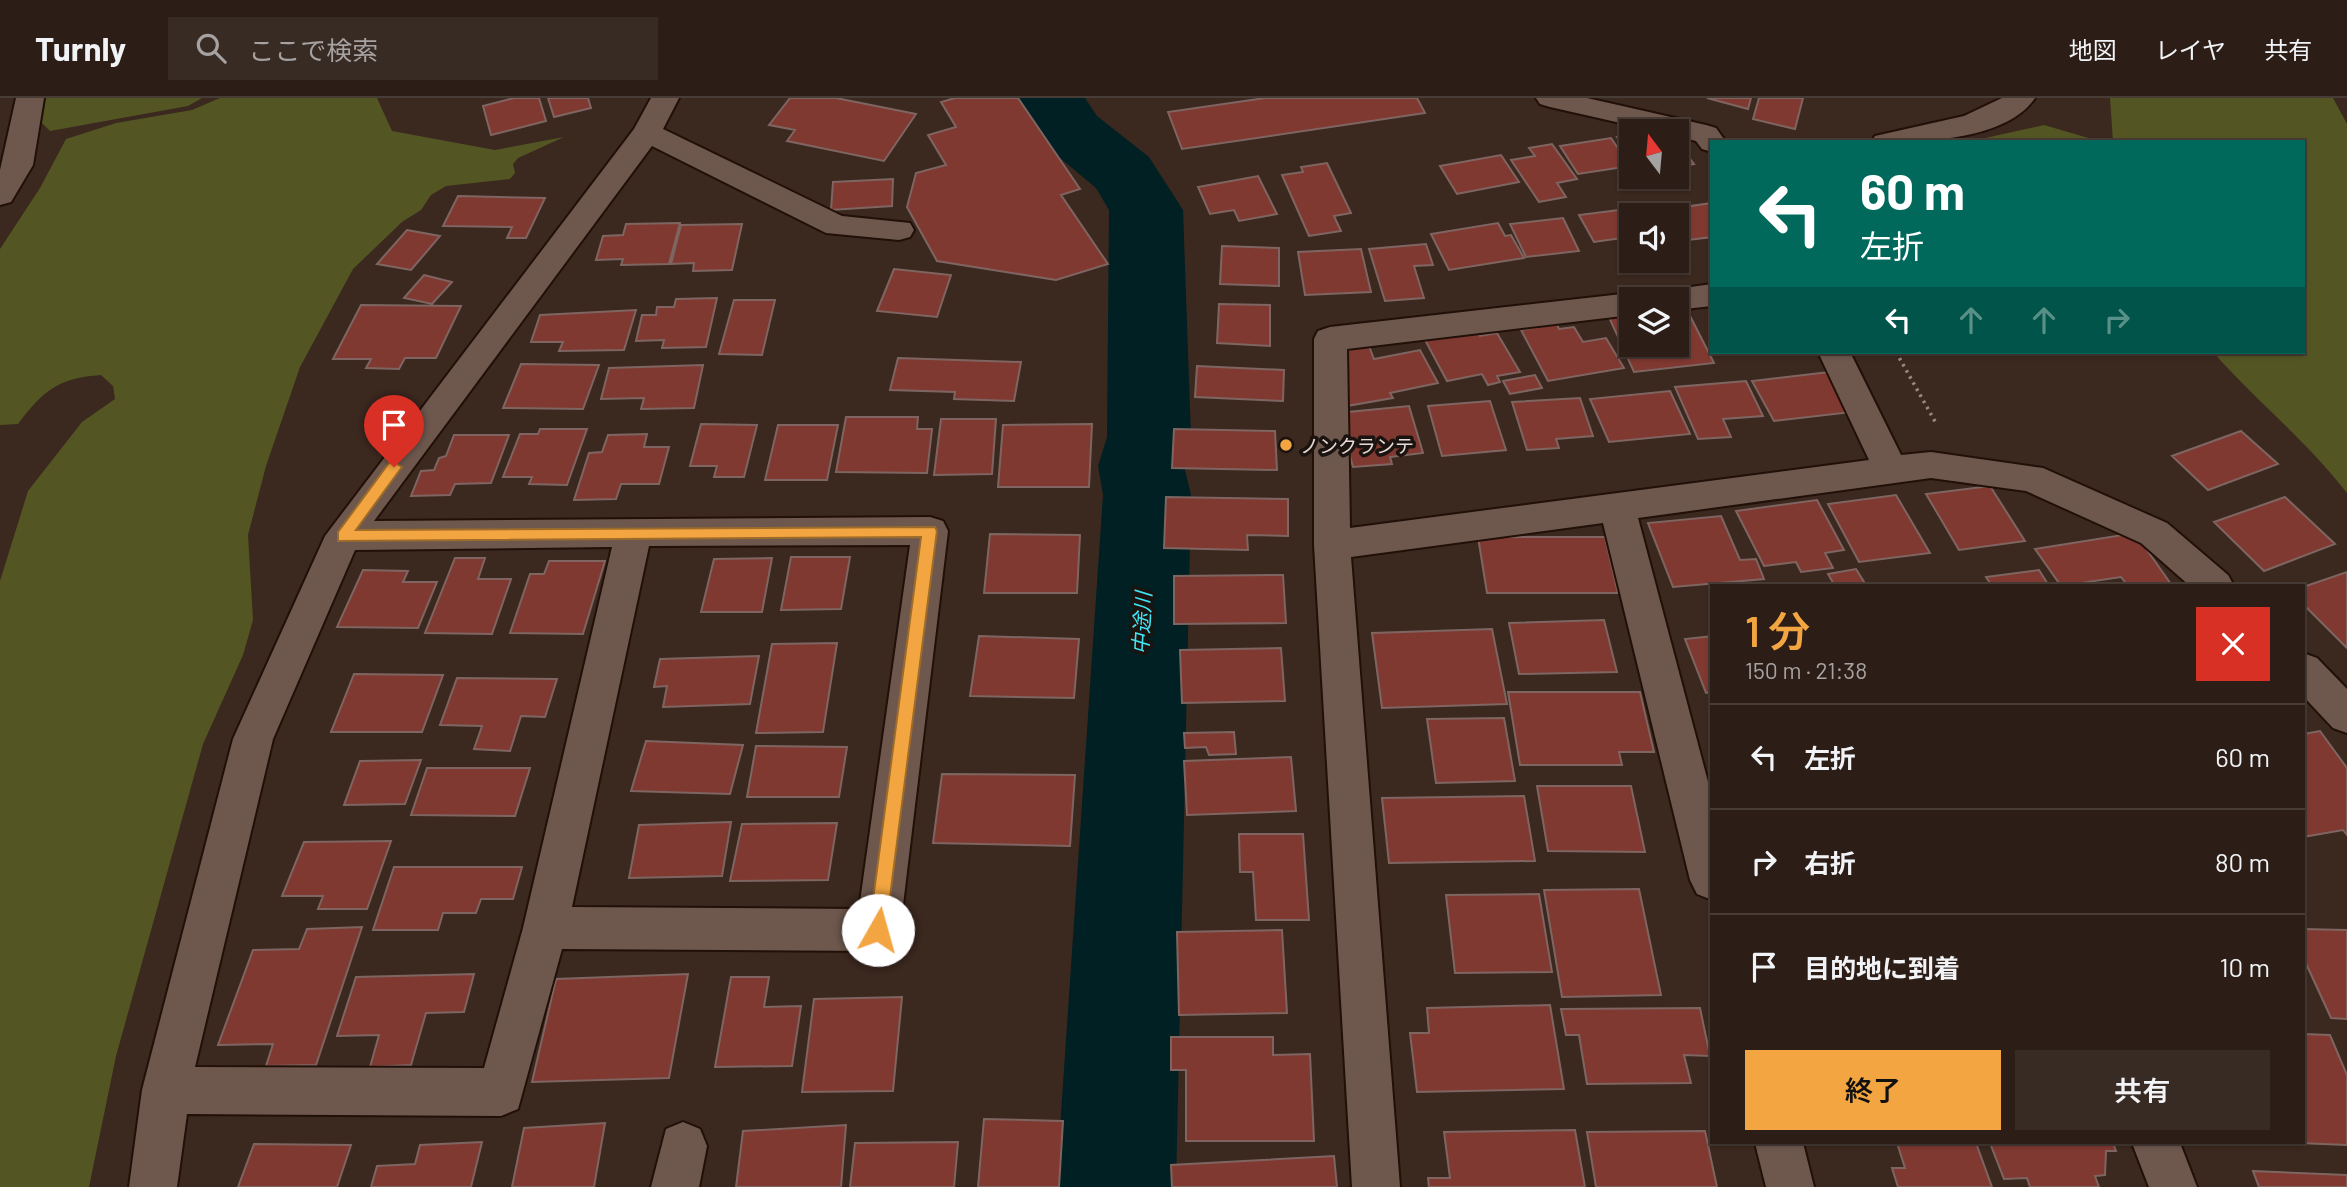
<!DOCTYPE html>
<html lang="ja">
<head>
<meta charset="utf-8">
<style>
	body { margin:0; font-family:Barlow,"Noto Sans JP",sans-serif; background:#382b24; color:#f1f3f6; height:100vh; display:flex; flex-direction:column; font-size:26px; white-space:nowrap }
	* { box-sizing:border-box; margin:0 }
	p { font-size:23px; color:#a6a2a1 }
	.icon { flex:none; width:38px; height:38px; fill:none; stroke:currentColor; stroke-width:2; stroke-linecap:round; stroke-linejoin:round }
	.map { position:relative; flex:1; overflow:hidden }
	.drawer { position:absolute; left:1710px; top:486px; width:595px; height:560px; display:flex; flex-direction:column; background:#2c1e17; border-radius:0px; box-shadow:0 2px 5px #0004,0 0 0 2px #483c36 }
	.drawer>* { flex:none }
	.banner { position:absolute; left:1710px; top:42px; width:595px; height:214px; border-radius:0px; box-shadow:0 2px 5px #0004,0 0 0 2px #483c36; background:#00695c; color:#fff; overflow:hidden }
	.needle { width:46px; rotate:344deg }
	.buttons { position:absolute; left:1619px; top:21px; display:grid; gap:14px }
	.buttons a { display:grid; place-items:center; width:70px; height:70px; border-radius:0px; background:#2c1e17; box-shadow:0 2px 5px #0004,0 0 0 2px #483c36; font-size:35px }
	.pin { position:absolute; display:grid; place-items:center; width:60px; height:60px; color:#fff; margin:-72px -30px; border-radius:50% 50% 50% 0; rotate:-45deg; box-shadow:0 0 7px #0007 }
	.pin .icon { rotate:45deg }
	.me { position:absolute; width:77px; margin:-38px; rotate:7deg; stroke-linejoin:round; filter:drop-shadow(0 0 5px #0008) }
	.turn { display:flex; align-items:center; gap:24px; height:147px; padding:0 35px; font-size:32px }
	.turn .icon { width:91px; height:91px; stroke-width:2.5 }
	.turn b { display:block; font-size:49px; line-height:60px }
	.lanes { display:flex; align-items:center; height:66px; padding:0 35px; background:#0003; justify-content:center; gap:35px; direction:ltr }
	.lanes .off { opacity:.35 }
	.round { display:grid; place-items:center; flex:none; width:74px; height:74px; border-radius:0px; background:#382b24 }
	.overview { display:flex; align-items:center; justify-content:space-between; height:119px; padding:0 35px }
	h1 { font-size:42px; font-weight:600; line-height:52px; color:#f2a541 }
	.cta { display:flex; gap:14px; margin-top:auto; padding:14px 35px }
	.cta a { flex:1; height:80px; border-radius:0px; background:#f2a541; color:#111; font-size:28px; font-weight:600; line-height:80px; text-align:center }
	.cta a+a { background:#382b24; color:#f1f3f6 }
	ul { padding:0; list-style:none }
	li { display:flex; align-items:center; gap:21px; height:105px; padding:0 35px; border-top:2px solid #483c36 }
	li div { flex:1 }
	li b { display:block; font-size:26px }
	li em { font-style:normal }
	header { display:flex; align-items:center; gap:42px; box-sizing:border-box; height:98px; padding:0 35px; background:#2c1e17; border-bottom:2px solid #483c36 }
	header strong { font-size:33px }
	nav { display:flex; gap:38px; margin-inline-start:auto; font-size:24px }
	.search { width:490px; height:63px; background:#382b24; display:flex; align-items:center; gap:18px; box-sizing:border-box; padding:0 24px; border-radius:0px; color:#a6a2a1; font-size:26px }
	.map>svg:first-child { display:block }
</style>
</head>
<body>
<header>
<strong>Turnly</strong>
<div class="search"><svg class="icon" aria-label="search" viewBox="0 0 24 24"><circle cx="10" cy="10" r="6"/><path d="M15 15l6 6"/></svg>ここで検索</div>
<nav><a>地図</a><a>レイヤ</a><a>共有</a></nav>
</header>
<div class="map">
<svg width="2347" height="1089" viewBox="0 0 2347 1089">
	<rect width="100%" height="100%" fill="#3b281f"/>
	<path fill="#535623" d="M 46,0 L 202,0 L 188,8 L 50,33 L 42,25 Z
		M 220,0 L 377,0 L 392,33 L 495,52 L 564,39 L 518,60 L 513,66 L 515,75 L 510,81 L 446,88 L 431,97 L 421,112 L 402,124 L 353,171 L 300,269 L 266,368 L 248,437 L 253,522 L 243,557 L 203,646 L 116,958 L 89,1089 L 0,1089 L 0,483 L 28,393 L 82,324 L 115,301 L 113,288 L 101,277 C 58,280 43,293 18,326 L 0,327 L 0,151 L 40,90 L 66,41 L 116,25 L 192,12 Z
		M 2110,0 L 2333,0 L 2347,26 L 2347,395 C 2307,343 2256,303 2213,254 L 2303,254 L 2303,44 L 2113,44 Z
		M 2044,27 L 2102,44 L 1967,44 Z"/>
	<g fill="none" stroke-linecap="round" stroke-linejoin="round">
		<path fill="#002023" fill-rule="evenodd" d="M 1017,0 L 1085,0 L 1097,18 L 1149,59 L 1183,112 L 1191,339 L 1184,368 L 1191,397 L 1176,1089 L 1056,1089 L 1103,397 L 1098,368 L 1107,339 L 1109,112 L 1096,90 L 1047,49 Z"/>
	</g>
	<path fill="#803931" stroke="#7e6561" stroke-width="2" d="M 514,0 L 539,0 L 546,23 L 491,37 L 483,8 Z
		M 548,0 L 588,0 L 591,10 L 554,19 Z
		M 790,0 L 836,0 L 916,16 L 884,63 L 787,43 L 795,32 L 769,27 Z
		M 955,0 L 1018,0 L 1080,91 L 1061,97 L 1108,166 L 1056,182 L 937,163 L 907,109 L 916,75 L 946,67 L 928,37 L 956,29 L 941,4 Z
		M 1265,0 L 1417,0 L 1425,15 L 1182,51 L 1168,14 Z
		M 1707,0 L 1751,0 L 1748,11 Z
		M 1759,0 L 1803,0 L 1795,31 L 1753,21 Z
		M 1631,37 L 1631,60 L 1617,39 Z
		M 1611,40 L 1630,68 L 1578,76 L 1560,48 Z
		M 1676,42 L 1694,66 L 1676,69 Z
		M 1552,46 L 1577,81 L 1557,85 L 1566,99 L 1539,104 L 1511,62 L 1535,58 L 1529,50 Z
		M 1501,57 L 1519,84 L 1457,96 L 1440,68 Z
		M 1327,65 L 1351,115 L 1334,118 L 1341,133 L 1309,138 L 1282,77 L 1303,74 L 1301,69 Z
		M 1258,78 L 1277,116 L 1239,123 L 1234,112 L 1210,116 L 1198,89 Z
		M 893,81 L 892,108 L 831,112 L 833,84 Z
		M 458,98 L 545,100 L 526,140 L 507,140 L 512,129 L 443,128 Z
		M 1712,105 L 1712,139 L 1680,143 L 1676,137 L 1676,117 L 1665,117 L 1662,112 Z
		M 1650,108 L 1655,117 L 1631,117 L 1631,143 L 1629,139 L 1594,144 L 1579,117 Z
		M 1563,120 L 1579,153 L 1526,159 L 1510,126 Z
		M 680,125 L 669,166 L 621,167 L 623,161 L 596,162 L 603,138 L 623,137 L 626,126 Z
		M 1498,125 L 1505,138 L 1511,137 L 1524,160 L 1449,172 L 1431,136 Z
		M 742,126 L 732,172 L 693,173 L 694,165 L 671,166 L 681,127 Z
		M 407,132 L 440,138 L 411,172 L 377,166 Z
		M 1426,146 L 1433,167 L 1414,168 L 1424,200 L 1385,203 L 1369,151 Z
		M 1222,148 L 1279,150 L 1279,188 L 1220,186 Z
		M 1361,151 L 1371,194 L 1305,197 L 1298,154 Z
		M 894,171 L 951,177 L 937,219 L 877,213 Z
		M 424,177 L 452,184 L 432,206 L 404,200 Z
		M 717,200 L 706,249 L 662,250 L 664,242 L 636,243 L 642,217 L 656,217 L 657,209 L 674,209 L 676,201 Z
		M 734,202 L 775,202 L 762,257 L 719,256 Z
		M 1219,206 L 1270,207 L 1270,248 L 1217,245 Z
		M 361,207 L 461,208 L 436,260 L 405,260 L 399,271 L 366,270 L 371,261 L 333,261 Z
		M 1685,208 L 1714,265 L 1634,274 L 1607,215 L 1631,213 L 1631,247 L 1676,247 L 1676,209 Z
		M 636,212 L 624,252 L 559,253 L 563,244 L 531,244 L 540,217 Z
		M 1557,226 L 1559,231 L 1574,229 L 1583,244 L 1606,240 L 1624,270 L 1548,283 L 1521,232 Z
		M 1476,230 L 1480,238 L 1497,235 L 1520,274 L 1497,278 L 1500,284 L 1488,287 L 1482,276 L 1447,283 L 1424,240 Z
		M 1369,248 L 1374,261 L 1420,252 L 1438,285 L 1390,295 L 1393,300 L 1341,309 L 1333,288 L 1348,285 L 1340,264 L 1342,252 Z
		M 898,260 L 1021,264 L 1014,303 L 954,301 L 955,294 L 890,292 Z
		M 521,266 L 599,267 L 583,311 L 503,310 Z
		M 703,267 L 694,310 L 641,311 L 644,300 L 601,301 L 609,270 Z
		M 1197,268 L 1284,272 L 1283,303 L 1195,299 Z
		M 1829,274 L 1852,314 L 1774,323 L 1752,283 Z
		M 1535,277 L 1542,290 L 1510,296 L 1503,283 Z
		M 1746,283 L 1763,318 L 1723,321 L 1731,339 L 1698,341 L 1675,289 Z
		M 1670,293 L 1690,336 L 1609,344 L 1590,301 Z
		M 1580,300 L 1593,338 L 1556,341 L 1559,350 L 1527,352 L 1512,304 Z
		M 1490,303 L 1506,352 L 1442,358 L 1428,308 Z
		M 1409,308 L 1423,355 L 1390,359 L 1392,366 L 1353,369 L 1338,315 Z
		M 846,319 L 918,319 L 917,331 L 932,331 L 927,375 L 836,374 Z
		M 941,321 L 996,321 L 992,376 L 934,377 Z
		M 701,326 L 757,327 L 744,379 L 714,379 L 717,368 L 690,368 Z
		M 1092,326 L 1089,389 L 998,389 L 1003,327 Z
		M 778,327 L 838,327 L 827,382 L 765,382 Z
		M 540,331 L 587,331 L 567,387 L 529,386 L 532,379 L 503,379 L 520,336 L 538,336 Z
		M 1174,331 L 1275,333 L 1277,372 L 1172,370 Z
		M 2241,333 L 2278,366 L 2208,392 L 2172,358 Z
		M 647,336 L 644,349 L 669,349 L 659,386 L 621,386 L 616,401 L 574,402 L 589,355 L 602,354 L 608,337 Z
		M 454,337 L 509,337 L 491,385 L 455,386 L 450,397 L 411,398 L 421,373 L 434,372 L 439,360 L 446,358 Z
		M 1990,388 L 2025,443 L 1959,452 L 1926,396 Z
		M 1896,397 L 1930,455 L 1859,464 L 1828,406 Z
		M 1166,399 L 1288,401 L 1288,438 L 1247,437 L 1248,452 L 1164,450 Z
		M 2285,399 L 2335,446 L 2264,473 L 2214,424 Z
		M 1817,402 L 1844,452 L 1825,455 L 1833,470 L 1801,474 L 1796,464 L 1764,468 L 1736,413 Z
		M 1721,418 L 1740,462 L 1756,461 L 1764,481 L 1673,489 L 1648,425 Z
		M 2135,435 L 2171,486 L 2128,488 L 2121,479 L 2061,488 L 2035,451 Z
		M 990,436 L 1080,437 L 1077,495 L 984,495 Z
		M 1478,439 L 1605,439 L 1618,495 L 1487,495 Z
		M 791,459 L 850,459 L 841,511 L 781,512 Z
		M 455,460 L 485,460 L 478,481 L 511,481 L 492,536 L 425,535 Z
		M 772,460 L 762,514 L 701,514 L 714,461 Z
		M 549,463 L 605,463 L 583,536 L 510,535 L 530,476 L 544,476 Z
		M 1856,471 L 1866,487 L 1835,488 L 1828,476 Z
		M 363,472 L 408,473 L 403,484 L 437,484 L 418,530 L 337,529 Z
		M 2039,472 L 2049,488 L 1992,488 L 1986,479 Z
		M 2347,474 L 2347,550 L 2303,506 L 2303,489 Z
		M 1283,477 L 1286,525 L 1174,526 L 1174,478 Z
		M 1604,522 L 1617,574 L 1519,576 L 1509,525 Z
		M 1492,531 L 1507,606 L 1382,610 L 1372,535 Z
		M 979,538 L 1079,541 L 1074,600 L 970,598 Z
		M 1712,538 L 1712,594 L 1706,595 L 1685,541 Z
		M 837,545 L 823,634 L 756,635 L 772,546 Z
		M 1281,550 L 1285,603 L 1182,605 L 1180,552 Z
		M 759,558 L 750,606 L 663,609 L 667,588 L 654,589 L 660,561 Z
		M 354,576 L 443,577 L 422,634 L 331,634 Z
		M 457,580 L 557,581 L 545,619 L 521,618 L 510,653 L 474,651 L 482,628 L 440,627 Z
		M 1508,594 L 1640,594 L 1654,654 L 1619,654 L 1622,667 L 1520,667 Z
		M 1504,620 L 1515,683 L 1436,685 L 1427,621 Z
		M 2320,633 L 2347,670 L 2347,737 L 2343,732 L 2303,739 L 2303,636 Z
		M 1234,634 L 1236,656 L 1209,657 L 1206,649 L 1185,650 L 1184,635 Z
		M 646,643 L 743,647 L 730,696 L 631,693 Z
		M 756,648 L 847,649 L 839,699 L 747,699 Z
		M 1291,659 L 1296,713 L 1187,717 L 1184,663 Z
		M 421,662 L 405,706 L 344,707 L 360,663 Z
		M 427,670 L 530,670 L 515,718 L 411,717 Z
		M 942,676 L 1075,677 L 1070,748 L 933,745 Z
		M 1537,688 L 1631,688 L 1645,754 L 1548,753 Z
		M 1524,698 L 1535,763 L 1389,765 L 1382,700 Z
		M 731,724 L 722,778 L 629,780 L 639,727 Z
		M 837,725 L 828,782 L 730,783 L 742,726 Z
		M 1239,736 L 1303,736 L 1309,822 L 1256,822 L 1253,774 L 1240,774 Z
		M 391,743 L 367,811 L 318,811 L 323,798 L 282,798 L 304,744 Z
		M 394,769 L 522,769 L 513,801 L 481,801 L 476,815 L 443,815 L 438,832 L 373,832 Z
		M 1639,791 L 1661,897 L 1562,899 L 1544,792 Z
		M 1539,796 L 1552,874 L 1455,875 L 1446,797 Z
		M 362,829 L 316,967 L 266,968 L 273,946 L 218,947 L 253,852 L 299,851 L 307,831 Z
		M 2303,831 L 2347,832 L 2347,921 L 2331,920 L 2303,859 Z
		M 1282,832 L 1287,915 L 1179,917 L 1177,834 Z
		M 474,876 L 464,914 L 426,915 L 411,967 L 370,969 L 379,937 L 337,938 L 356,879 Z
		M 688,876 L 669,980 L 532,984 L 556,881 Z
		M 731,879 L 769,879 L 764,909 L 801,908 L 792,968 L 715,969 Z
		M 902,899 L 893,993 L 802,994 L 814,901 Z
		M 1550,907 L 1564,991 L 1417,994 L 1410,935 L 1429,935 L 1427,910 Z
		M 1700,910 L 1710,958 L 1684,957 L 1691,985 L 1587,986 L 1579,937 L 1566,937 L 1561,911 Z
		M 2303,936 L 2330,937 L 2347,977 L 2347,1047 L 2298,1045 L 2303,1045 Z
		M 1171,939 L 1273,939 L 1273,957 L 1310,956 L 1314,1043 L 1186,1043 L 1186,972 L 1171,972 Z
		M 984,1021 L 1063,1023 L 1059,1089 L 978,1089 Z
		M 605,1025 L 594,1089 L 512,1089 L 524,1030 Z
		M 846,1027 L 841,1089 L 736,1089 L 743,1033 Z
		M 1575,1032 L 1585,1089 L 1429,1089 L 1428,1080 L 1450,1080 L 1444,1034 Z
		M 1705,1033 L 1717,1089 L 1596,1089 L 1587,1034 Z
		M 482,1044 L 471,1089 L 371,1089 L 377,1068 L 415,1066 L 420,1047 Z
		M 958,1044 L 954,1089 L 850,1089 L 855,1045 Z
		M 1897,1045 L 1976,1045 L 1992,1089 L 1898,1089 L 1892,1070 L 1905,1070 Z
		M 1990,1045 L 2113,1045 L 2116,1053 L 2106,1053 L 2105,1077 L 2095,1078 L 2099,1089 L 2030,1089 L 2027,1080 L 2004,1081 Z
		M 254,1046 L 351,1047 L 337,1089 L 238,1089 Z
		M 1334,1058 L 1337,1089 L 1172,1089 L 1171,1067 Z
		M 2253,1073 L 2347,1077 L 2347,1089 L 2259,1089 Z"/>
	<g fill="none" stroke-linecap="round" stroke-linejoin="round">
		<g stroke="#211008" stroke-width="4">
			<path id="minor" d="M 16,0 L 44,0 L 33,67 L 11,104 L 0,107 L 0,72 Z
				M 651,0 L 679,0 L 663,31 L 842,118 L 910,125 L 914,132 L 910,139 L 899,142 L 826,135 L 652,48 L 374,423 L 930,419 L 943,423 L 948,433 L 900,832 L 894,847 L 878,853 L 562,851 L 518,1011 L 501,1018 L 187,1016 L 177,1089 L 129,1089 L 142,992 L 233,641 L 325,438 L 634,31 ZM 910,447 L 859,811 L 572,809 L 649,448 ZM 612,449 L 523,830 L 484,970 L 195,969 L 273,641 L 355,452 Z
				M 1536,0 L 1587,0 L 1706,27 L 1716,30 L 1726,44 L 1712,44 L 1712,54 L 1702,51 L 1696,43 L 1676,38 L 1676,33 L 1656,33 L 1550,9 L 1540,6 Z
				M 2002,0 L 2035,0 C 2005,44 1917,44 1871,44 L 1875,38 L 1964,18 Z
				M 1712,186 L 1712,208 L 1676,212 L 1676,201 L 1657,201 L 1662,193 Z
				M 1631,195 L 1644,201 L 1631,201 L 1631,217 L 1347,251 L 1350,430 L 1869,362 L 1818,254 L 1850,254 L 1901,357 L 1931,354 L 2043,370 L 2167,425 L 2228,477 L 2234,488 L 2190,488 L 2141,445 L 2026,393 L 1931,380 L 1638,420 L 1712,699 L 1712,802 L 1697,796 L 1690,782 L 1603,425 L 1351,459 L 1400,1089 L 1352,1089 L 1314,447 L 1314,241 L 1318,233 L 1330,229 Z
				M 2303,555 L 2317,560 L 2347,591 L 2347,635 L 2333,630 L 2303,598 Z
				M 683,1024 L 700,1031 L 707,1048 L 699,1089 L 651,1089 L 666,1031 Z
				M 1755,1045 L 1803,1045 L 1814,1089 L 1766,1089 Z
				M 2132,1045 L 2180,1045 L 2197,1089 L 2149,1089 Z"/>
		</g>
		<path stroke="#988881" stroke-width="3.5" stroke-dasharray="2.5 4.5" stroke-linecap="butt" d="M 1896,254 L 1937,327"/>
		<use href="#minor" fill="#6e584e" fill-rule="evenodd"/>
	</g>
	<path fill="#f2a541" stroke="#9d6b2a" stroke-width="2" d="M 394,364 L 402,369 L 399,373 L 356,432 L 935,429 L 937,433 L 885,838 L 878,841 L 872,838 L 869,832 L 921,439 L 338,443 L 338,434 L 389,365 Z"/>
	<circle fill="#f2a541" stroke="#1b130f" stroke-width="2.5" cx="1286" cy="347" r="7"/>
	<g text-anchor="middle" dominant-baseline="central" stroke-width="7" stroke-linejoin="round" paint-order="stroke">
		<g font-size="19" fill="#e7dad4" stroke="#1b130f" text-anchor="start">
			<text x="1300" y="347">ノンクランテ</text>
		</g>
		<g font-size="21" font-style="italic" fill="#3fe4f3" stroke="#1b130f">
			<text transform="translate(1141 525) rotate(-87)">中途川</text>
		</g>
	</g>
</svg>
<div class="buttons">
<a><svg class="needle" viewBox="-14 -14 28 28"><path d="M0-13l5 13h-10z" fill="#e53935"/><path d="M0 13l5-13h-10z" fill="#a6a2a1"/></svg></a>
<a><svg class="icon" aria-label="sound" viewBox="0 0 24 24"><path d="M4 9h4l5-4v14l-5-4H4zM17 9q2 3 0 6"/></svg></a>
<a><svg class="icon" aria-label="layers" viewBox="0 0 24 24"><path d="M12 4l9 5-9 5-9-5zM3 14l9 5 9-5"/></svg></a>
</div>
<div class="pin" style="left:394px;top:369px;background:#d93025"><svg class="icon" aria-label="arrive" viewBox="0 0 24 24"><path d="M6 21V4h12l-3 4 3 4H6"/></svg></div>
<svg class="me" style="left:878px;top:832px" viewBox="-20 -20 40 40"><circle r="19" fill="#fff"/><path d="M0-13L10 11 0 6-10 11z" fill="#f2a541"/></svg>
<div class="banner">
<div class="turn"><svg class="icon" aria-label="left" viewBox="0 0 24 24"><path d="M17 20v-9H6M10 6l-5 5 5 5"/></svg><div><b>60 m</b>左折</div></div>
<div class="lanes"><svg class="icon" aria-label="left" viewBox="0 0 24 24"><path d="M17 20v-9H6M10 6l-5 5 5 5"/></svg><svg class="icon off" aria-label="ahead" viewBox="0 0 24 24"><path d="M12 20V5M6 11l6-6 6 6"/></svg><svg class="icon off" aria-label="ahead" viewBox="0 0 24 24"><path d="M12 20V5M6 11l6-6 6 6"/></svg><svg class="icon off" aria-label="right" viewBox="0 0 24 24"><path d="M7 20v-9h11M14 6l5 5-5 5"/></svg></div>
</div>
<section class="drawer">
<div class="overview"><div><h1>1 分</h1><p>150 m · 21:38</p></div><a class="round" style="background:#d93025;color:#fff"><svg class="icon" aria-label="close" viewBox="0 0 24 24"><path d="M6 6l12 12M18 6L6 18"/></svg></a></div>
<ul>
<li><svg class="icon" aria-label="left" viewBox="0 0 24 24"><path d="M17 20v-9H6M10 6l-5 5 5 5"/></svg><div><b>左折</b></div><em>60 m</em></li>
<li><svg class="icon" aria-label="right" viewBox="0 0 24 24"><path d="M7 20v-9h11M14 6l5 5-5 5"/></svg><div><b>右折</b></div><em>80 m</em></li>
<li><svg class="icon" aria-label="arrive" viewBox="0 0 24 24"><path d="M6 21V4h12l-3 4 3 4H6"/></svg><div><b>目的地に到着</b></div><em>10 m</em></li>
</ul>
<div class="cta"><a>終了</a><a>共有</a></div>
</section>
</div>
</body>
</html>
